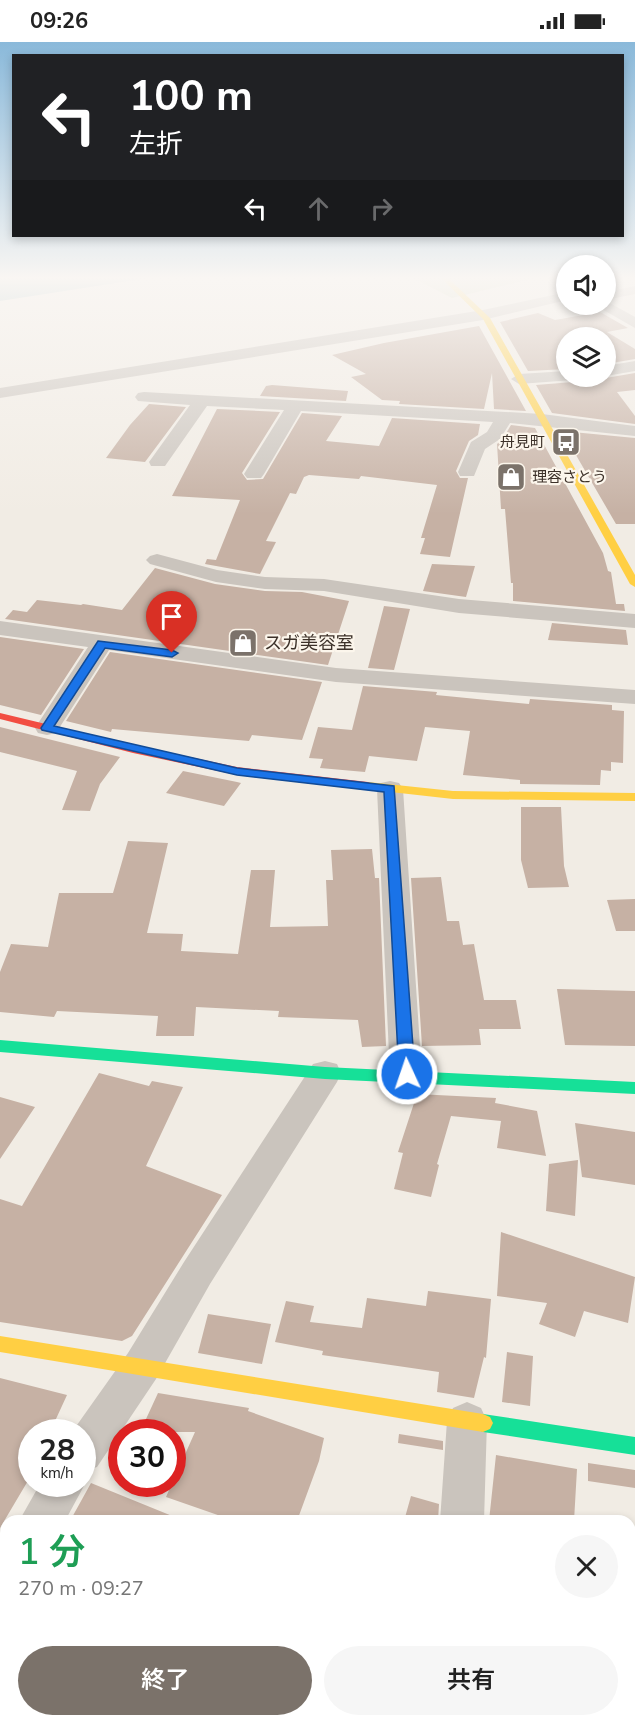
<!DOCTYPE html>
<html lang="ja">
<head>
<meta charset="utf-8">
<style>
	body { margin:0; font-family:"Nunito Sans","Noto Sans JP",sans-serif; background:#f6f6f6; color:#222; height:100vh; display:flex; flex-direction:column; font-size:22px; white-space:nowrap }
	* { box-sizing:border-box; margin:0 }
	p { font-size:20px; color:#767676 }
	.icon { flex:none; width:33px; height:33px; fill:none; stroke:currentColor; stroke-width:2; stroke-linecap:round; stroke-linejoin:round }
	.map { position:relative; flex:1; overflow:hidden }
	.sheet { position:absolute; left:0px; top:1473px; width:636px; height:212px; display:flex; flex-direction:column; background:#fff; border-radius:18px 18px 0 0; box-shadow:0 3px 9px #0003 }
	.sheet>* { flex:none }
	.top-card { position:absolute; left:12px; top:12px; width:612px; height:183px; border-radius:0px; box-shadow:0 3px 9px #0003; background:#202124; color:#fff; overflow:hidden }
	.tools { position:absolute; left:556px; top:213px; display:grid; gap:12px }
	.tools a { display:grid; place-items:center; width:60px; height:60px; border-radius:50%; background:#fff; box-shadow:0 3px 9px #0003; font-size:30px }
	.speed { position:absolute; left:18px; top:1377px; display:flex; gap:12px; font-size:30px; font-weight:700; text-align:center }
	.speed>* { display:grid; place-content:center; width:78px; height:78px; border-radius:50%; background:#fff; box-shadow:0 3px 9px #0003; line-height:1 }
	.speed small { font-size:15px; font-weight:400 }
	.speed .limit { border:9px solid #d22; background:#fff; color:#111 }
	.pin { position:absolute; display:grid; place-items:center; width:51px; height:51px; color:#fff; margin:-62px -26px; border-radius:50% 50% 50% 0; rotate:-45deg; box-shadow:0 0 6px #0007 }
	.pin .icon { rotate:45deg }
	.me { position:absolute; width:66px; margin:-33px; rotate:357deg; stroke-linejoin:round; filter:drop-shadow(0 0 4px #0008) }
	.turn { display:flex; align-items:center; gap:21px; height:126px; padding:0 18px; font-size:27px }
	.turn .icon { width:78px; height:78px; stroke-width:2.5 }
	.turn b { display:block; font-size:42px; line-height:51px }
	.lanes { display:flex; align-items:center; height:57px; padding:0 18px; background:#0003; justify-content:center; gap:30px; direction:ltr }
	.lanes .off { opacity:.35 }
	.round { display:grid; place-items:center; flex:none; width:63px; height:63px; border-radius:32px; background:#f6f6f6 }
	.overview { display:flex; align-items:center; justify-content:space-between; height:102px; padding:0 18px }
	h1 { font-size:36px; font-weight:600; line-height:45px; color:#1e9e55 }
	.primary-button { display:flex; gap:12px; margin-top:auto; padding:12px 18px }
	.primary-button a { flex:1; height:69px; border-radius:36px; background:#7b726a; color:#fff; font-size:24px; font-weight:600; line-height:69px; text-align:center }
	.primary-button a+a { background:#f6f6f6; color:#222 }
	.status { display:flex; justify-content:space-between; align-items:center; height:42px; padding:0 30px; background:#fff; direction:ltr }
	.status svg { height:16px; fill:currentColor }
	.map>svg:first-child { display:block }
</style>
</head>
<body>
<div class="status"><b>09:26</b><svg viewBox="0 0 49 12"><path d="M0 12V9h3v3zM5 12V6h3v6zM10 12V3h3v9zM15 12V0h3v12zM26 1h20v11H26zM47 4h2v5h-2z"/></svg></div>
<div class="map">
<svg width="635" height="1684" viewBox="0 0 635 1684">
	<rect width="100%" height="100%" fill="#f1ece4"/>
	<path fill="#d0d8bc" d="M 413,236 L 535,236 L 452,256 Z"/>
	<path fill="#9ec1c4" d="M 0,236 L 148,236 L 0,259 Z"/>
	<path fill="#c6b1a4" d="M 600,270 L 628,286 L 607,290 L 635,307 L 635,317 L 606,322 L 606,296 L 567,296 L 567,327 L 528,329 L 500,280 L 538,271 L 555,278 Z
		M 479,284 L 526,369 L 494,367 L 492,331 L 484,367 L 399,362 L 400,359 L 382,358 L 351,335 L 366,332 L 332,313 L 384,301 Z
		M 635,331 L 635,348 L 617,350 L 635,374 L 635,382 L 552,371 L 536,343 L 573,340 L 577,334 L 606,336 Z
		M 272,343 L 348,349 L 346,359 L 260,354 L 266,344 Z
		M 149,362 L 186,365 L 145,420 L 106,416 L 130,383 Z
		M 217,367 L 280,370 L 242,431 L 247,438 L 263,437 L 302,371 L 342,374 L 326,399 L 379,404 L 392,376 L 480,382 L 478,393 L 469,399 L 456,429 L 460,436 L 468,436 L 450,515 L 420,512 L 425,496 L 421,496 L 437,443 L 361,434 L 359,437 L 309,433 L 304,435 L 296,452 L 290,451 L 266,499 L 276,500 L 260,532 L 205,522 L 207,517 L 216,518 L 240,458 L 172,454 Z
		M 511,383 L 535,386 L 603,511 L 608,529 L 611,530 L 616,562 L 624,562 L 625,569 L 513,559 L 513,541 L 511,541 L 505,467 L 501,467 L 497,402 L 502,398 Z
		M 562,389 L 635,396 L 635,482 L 616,482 Z
		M 432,522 L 475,524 L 466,555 L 423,549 Z
		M 155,526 L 215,542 L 265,549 L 302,550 L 349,559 L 328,623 L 5,577 L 13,568 L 27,570 L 37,558 L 81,563 L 83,562 L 122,568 Z
		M 384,564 L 410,567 L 394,628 L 368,626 Z
		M 552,581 L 626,588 L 628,603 L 548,598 Z
		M 0,595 L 84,607 L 41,673 L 0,663 Z
		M 110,610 L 322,640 L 302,698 L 252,693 L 249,699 L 112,687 L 111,690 L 66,679 Z
		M 363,644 L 437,650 L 436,653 L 529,662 L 530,657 L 612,663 L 612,668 L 624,669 L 623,721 L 611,720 L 611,729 L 601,728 L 600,743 L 520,742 L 520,738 L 463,733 L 470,689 L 425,685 L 417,719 L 369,714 L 365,730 L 320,726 L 323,717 L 309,716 L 318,685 L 352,688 Z
		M 0,685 L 120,715 L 100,742 L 90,769 L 62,768 L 77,729 L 0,710 Z
		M 183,729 L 237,740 L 241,741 L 224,764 L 166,751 Z
		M 521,765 L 561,765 L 564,824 L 569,845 L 528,846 L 521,818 Z
		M 128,799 L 168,801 L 147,891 L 183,892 L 181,909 L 238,912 L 251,828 L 275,828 L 270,885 L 328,884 L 326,838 L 333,838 L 331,808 L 372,807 L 375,836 L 379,836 L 386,1004 L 362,1005 L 358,978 L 278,975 L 279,969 L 196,965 L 194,994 L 156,994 L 158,974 L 57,969 L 54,975 L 0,970 L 0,930 L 11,902 L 48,905 L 59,851 L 113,851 Z
		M 441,835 L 447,879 L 459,879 L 463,903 L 474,902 L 484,958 L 516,958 L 521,987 L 479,987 L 481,1003 L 422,1004 L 411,836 Z
		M 635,857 L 635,889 L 616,889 L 607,858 Z
		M 557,947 L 635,949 L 635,1004 L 565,1003 Z
		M 99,1031 L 149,1044 L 152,1039 L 183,1045 L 146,1124 L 222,1153 L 132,1294 L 122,1299 L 0,1280 L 0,1157 L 22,1164 Z
		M 417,1052 L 496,1056 L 495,1061 L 537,1069 L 546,1114 L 497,1106 L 501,1079 L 451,1074 L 437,1122 L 439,1123 L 431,1155 L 394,1147 L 403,1111 L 398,1110 Z
		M 0,1055 L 35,1065 L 0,1117 Z
		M 575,1081 L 635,1090 L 635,1143 L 582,1135 Z
		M 578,1118 L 575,1174 L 546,1169 L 549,1122 Z
		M 501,1190 L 635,1235 L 628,1281 L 584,1269 L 575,1295 L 539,1282 L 547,1261 L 497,1254 Z
		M 428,1249 L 491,1257 L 486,1316 L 484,1315 L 474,1356 L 437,1350 L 439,1330 L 322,1313 L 323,1309 L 275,1300 L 286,1259 L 314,1264 L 310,1280 L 362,1286 L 367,1256 L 426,1264 Z
		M 208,1272 L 271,1282 L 262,1322 L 198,1311 Z
		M 507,1310 L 533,1314 L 530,1364 L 502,1360 Z
		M 0,1336 L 67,1353 L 50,1390 L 32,1390 L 32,1432 L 0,1486 Z
		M 158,1351 L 249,1366 L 248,1369 L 324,1396 L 319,1419 L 297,1479 L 235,1479 L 166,1455 L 195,1390 L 140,1390 Z
		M 399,1392 L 443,1399 L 443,1408 L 398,1401 Z
		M 496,1413 L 577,1427 L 574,1479 L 489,1479 Z
		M 588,1421 L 635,1428 L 635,1446 L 588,1439 Z
		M 91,1441 L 182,1478 L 182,1479 L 70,1479 Z
		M 411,1454 L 439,1462 L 438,1479 L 404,1479 Z"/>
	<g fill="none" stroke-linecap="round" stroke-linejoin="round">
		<path fill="#cac4bd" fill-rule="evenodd" d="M 635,244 L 635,252 L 606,258 L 606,250 Z
			M 567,250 L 567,258 L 483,278 L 0,356 L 0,346 L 483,268 Z
			M 606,259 L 635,275 L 635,286 L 593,262 L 606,262 Z
			M 635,319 L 635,329 L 606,334 L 606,324 Z
			M 567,329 L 567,334 L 575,334 L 573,338 L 519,342 L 511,337 L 519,332 Z
			M 144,350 L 542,372 L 635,384 L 635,394 L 510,381 L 500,397 L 485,407 L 474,434 L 460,434 L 458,430 L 471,400 L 487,390 L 493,380 L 301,369 L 264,432 L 261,436 L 247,436 L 244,432 L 284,368 L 207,364 L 165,424 L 151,424 L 149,420 L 190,363 L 138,359 L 135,355 L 138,351 Z
			M 157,512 L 217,528 L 265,535 L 324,537 L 459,557 L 635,572 L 635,586 L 459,571 L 324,549 L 265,547 L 216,540 L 150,522 L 146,518 L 150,514 Z
			M 0,579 L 336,626 L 635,648 L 635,662 L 336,640 L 109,608 L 56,691 L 47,693 L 38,691 L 35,686 L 88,605 L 0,593 Z
			M 390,739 L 399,741 L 403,747 L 422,1035 L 418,1044 L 406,1047 L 394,1044 L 390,1035 L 377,747 L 381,741 Z
			M 325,1019 L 337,1022 L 341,1031 L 337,1040 L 210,1242 L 156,1337 L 97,1425 L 82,1430 L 82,1390 L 72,1390 L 128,1311 L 184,1220 L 313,1022 Z
			M 467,1360 L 481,1366 L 487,1379 L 484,1479 L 440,1479 L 447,1379 L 453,1366 Z
			M 82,1436 L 85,1442 L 65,1479 L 19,1479 L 40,1442 L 82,1442 Z
			M 6,1516 L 6,1568 L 0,1570 L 0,1518 Z
			M 428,1678 L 476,1678 L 475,1684 L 427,1684 Z"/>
		<path fill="#16e098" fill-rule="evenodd" d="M 0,998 L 325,1025 L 635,1040 L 635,1052 L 325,1037 L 0,1010 Z
			M 483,1372 L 635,1395 L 635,1413 L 483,1390 L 476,1387 L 473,1381 L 476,1375 Z"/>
		<path fill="#ffcf43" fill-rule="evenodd" d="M 441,236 L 448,236 L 490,276 L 635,533 L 635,545 L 630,542 L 483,277 Z
			M 368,740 L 453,749 L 635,751 L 635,759 L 453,757 L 364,747 L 362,744 Z
			M 0,1294 L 483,1372 L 490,1375 L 493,1381 L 490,1387 L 483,1390 L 0,1310 Z"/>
		<path fill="#f24e42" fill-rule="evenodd" d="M 0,671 L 133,703 L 237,725 L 368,740 L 374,744 L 368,748 L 237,733 L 133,711 L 0,677 Z"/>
	</g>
	<linearGradient id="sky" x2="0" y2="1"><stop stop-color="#8ab9da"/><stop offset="0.5" stop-color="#f9f6f3"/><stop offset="1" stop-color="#f9f6f3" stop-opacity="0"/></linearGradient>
	<rect width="635" height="472" fill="url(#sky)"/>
	<path fill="#1a73e8" stroke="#114b97" stroke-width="1.5" d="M 98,599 L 172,608 L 178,611 L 172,615 L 105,606 L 54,684 L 237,726 L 394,744 L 415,1032 L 413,1036 L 401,1036 L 399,1032 L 384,750 L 237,733 L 42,688 L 41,686 Z"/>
	<defs>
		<g id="bus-square" transform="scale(1.5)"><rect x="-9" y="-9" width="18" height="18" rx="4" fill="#7b726a" stroke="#fcf6ec"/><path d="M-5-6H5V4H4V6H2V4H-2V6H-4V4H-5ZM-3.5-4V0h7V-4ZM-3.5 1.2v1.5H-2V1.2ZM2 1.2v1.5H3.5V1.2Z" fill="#fff"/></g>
		<g id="shop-square" transform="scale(1.5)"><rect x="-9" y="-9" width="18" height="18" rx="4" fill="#7b726a" stroke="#fcf6ec"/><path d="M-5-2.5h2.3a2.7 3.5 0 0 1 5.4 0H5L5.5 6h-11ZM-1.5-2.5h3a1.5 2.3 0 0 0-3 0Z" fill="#fff"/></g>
	</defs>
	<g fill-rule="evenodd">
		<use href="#bus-square" x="566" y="400"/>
		<use href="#shop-square" x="511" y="435"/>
		<use href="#shop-square" x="243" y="601"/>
	</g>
	<g text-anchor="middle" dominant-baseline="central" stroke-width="4.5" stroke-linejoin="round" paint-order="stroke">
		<g font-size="15" fill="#3c3129" stroke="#fcf6ec" text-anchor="end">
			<text x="545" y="400">舟見町</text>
			<text x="532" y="435" text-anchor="start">理容さとう</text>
		</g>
		<g font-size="18" fill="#3c3129" stroke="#fcf6ec" text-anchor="start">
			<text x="264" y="601">スガ美容室</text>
		</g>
	</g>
</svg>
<div class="tools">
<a><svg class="icon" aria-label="sound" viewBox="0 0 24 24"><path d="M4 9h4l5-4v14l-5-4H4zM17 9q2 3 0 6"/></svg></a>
<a><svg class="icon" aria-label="layers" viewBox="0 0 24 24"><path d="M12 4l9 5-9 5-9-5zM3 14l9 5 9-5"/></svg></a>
</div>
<div class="speed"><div>28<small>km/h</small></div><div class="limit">30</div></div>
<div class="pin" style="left:172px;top:611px;background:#d93025"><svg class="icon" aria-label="arrive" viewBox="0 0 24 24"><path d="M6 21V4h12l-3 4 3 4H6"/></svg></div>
<svg class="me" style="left:407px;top:1032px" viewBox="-20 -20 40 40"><circle r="17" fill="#1a73e8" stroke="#fff" stroke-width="3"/><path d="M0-11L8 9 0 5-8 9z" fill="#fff"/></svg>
<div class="top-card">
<div class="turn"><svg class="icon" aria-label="left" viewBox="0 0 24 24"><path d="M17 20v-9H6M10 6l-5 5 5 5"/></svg><div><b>100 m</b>左折</div></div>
<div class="lanes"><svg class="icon" aria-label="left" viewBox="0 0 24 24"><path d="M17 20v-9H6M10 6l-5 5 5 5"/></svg><svg class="icon off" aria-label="ahead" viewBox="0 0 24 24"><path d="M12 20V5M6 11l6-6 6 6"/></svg><svg class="icon off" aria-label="right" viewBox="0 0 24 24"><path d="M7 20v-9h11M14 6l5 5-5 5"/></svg></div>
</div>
<section class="sheet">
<div class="overview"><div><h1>1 分</h1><p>270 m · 09:27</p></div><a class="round"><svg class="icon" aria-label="close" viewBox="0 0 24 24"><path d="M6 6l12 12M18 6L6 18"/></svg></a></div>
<div class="primary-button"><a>終了</a><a>共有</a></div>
</section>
</div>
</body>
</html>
